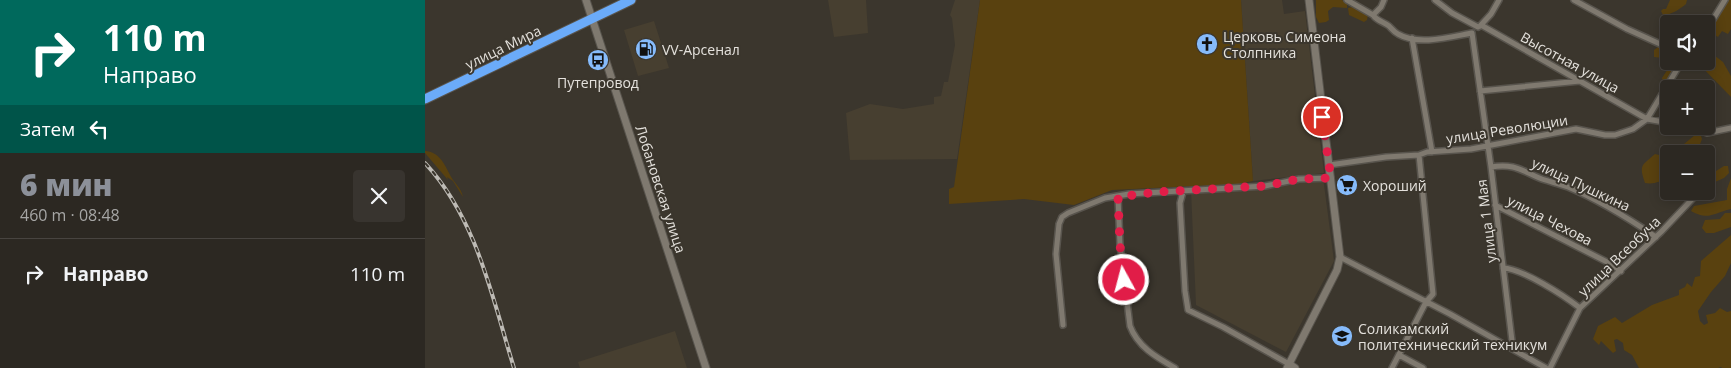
<!DOCTYPE html>
<html lang="ru">
<head>
<meta charset="utf-8">
<style>
	body { margin:0; font-family:"Open Sans",sans-serif; background:#38342f; color:#f1f3f6; height:100vh; display:flex; flex-direction:column; font-size:19px; white-space:nowrap }
	* { box-sizing:border-box; margin:0 }
	p { font-size:16px; color:#a6a6a5 }
	.icon { flex:none; width:28px; height:28px; fill:none; stroke:currentColor; stroke-width:2; stroke-linecap:round; stroke-linejoin:round }
	.map { position:relative; flex:1; overflow:hidden }
	.panel { display:flex; flex-direction:column; background:#2c2822; width:425px }
	.panel>* { flex:none }
	.top-card { background:#00695c; color:#fff; overflow:hidden }
	.buttons { position:absolute; left:1235px; top:15px; display:grid; gap:10px }
	.buttons a { display:grid; place-items:center; width:55px; height:55px; border-radius:5px; background:#2c2822; box-shadow:0 2px 12px #0003,0 0 0 1px #484440; font-size:25px }
	.pin { position:absolute; display:grid; place-items:center; width:42px; height:42px; color:#fff; margin:-21px; border:2px solid #fff; border-radius:50%; box-shadow:0 1px 5px #0007 }
	.me { position:absolute; width:55px; margin:-28px; rotate:353deg; stroke-linejoin:round; filter:drop-shadow(0 0 4px #0008) }
	.turn { display:flex; align-items:center; gap:18px; height:105px; padding:0 20px; font-size:22px }
	.turn .icon { width:65px; height:65px; stroke-width:2.5 }
	.turn b { display:block; font-size:35px; line-height:42px }
	.then { display:flex; align-items:center; height:48px; padding:0 20px; background:#0003; gap:10px; font-size:19px }
	.round { display:grid; place-items:center; flex:none; width:52px; height:52px; border-radius:5px; background:#38342f }
	.headline { display:flex; align-items:center; justify-content:space-between; height:85px; padding:0 20px }
	h1 { font-size:30px; font-weight:800; line-height:38px; color:#8c9099 }
	ul { padding:0; list-style:none }
	li { display:flex; align-items:center; gap:15px; height:70px; padding:0 20px; border-top:1px solid #484440 }
	li div { flex:1 }
	li b { display:block; font-size:19px }
	li em { font-style:normal }
	main { display:flex; flex:1; min-height:0 }
	.map>svg:first-child { display:block }
</style>
</head>
<body>
<main>
<section class="panel">
<div class="top-card">
<div class="turn"><svg class="icon" aria-label="right" viewBox="0 0 24 24"><path d="M7 20v-9h11M14 6l5 5-5 5"/></svg><div><b>110 m</b>Направо</div></div>
<div class="then">Затем<svg class="icon" aria-label="left" viewBox="0 0 24 24"><path d="M17 20v-9H6M10 6l-5 5 5 5"/></svg></div>
</div>
<div class="headline"><div><h1>6 мин</h1><p>460 m · 08:48</p></div><a class="round"><svg class="icon" aria-label="close" viewBox="0 0 24 24"><path d="M6 6l12 12M18 6L6 18"/></svg></a></div>
<ul>
<li><svg class="icon" aria-label="right" viewBox="0 0 24 24"><path d="M7 20v-9h11M14 6l5 5-5 5"/></svg><div><b>Направо</b></div><em>110 m</em></li>
</ul>
</section>
<div class="map">
<svg width="1306" height="368" viewBox="0 0 1306 368">
	<rect width="100%" height="100%" fill="#3b362d"/>
	<path fill="#473f30" d="M 403,0 L 441,0 L 443,33 L 409,37 Z
		M 530,0 L 555,0 L 532,159 L 425,160 L 421,113 L 445,104 L 478,109 L 509,104 L 509,97 L 516,96 L 519,82 L 523,82 L 530,45 L 527,18 L 525,15 Z
		M 816,0 L 857,0 L 859,14 L 880,11 L 899,173 L 828,181 Z
		M 229,21 L 244,68 L 213,76 L 199,30 Z
		M 898,177 L 909,261 L 861,352 L 771,305 L 766,190 Z
		M 250,331 L 262,368 L 155,368 L 153,362 Z"/>
	<path fill="#59410f" d="M 555,0 L 816,0 L 828,181 L 813,184 L 687,190 L 649,205 L 599,199 L 524,204 L 524,189 L 529,187 Z
		M 891,0 L 917,0 L 922,4 L 922,8 L 908,7 L 903,11 L 904,20 L 901,22 L 894,23 L 891,17 Z
		M 1245,0 L 1262,0 L 1261,4 C 1255,9 1246,15 1238,15 L 1236,11 L 1238,9 L 1241,9 Z
		M 1303,0 L 1306,0 L 1306,29 L 1303,34 L 1297,31 L 1293,37 L 1283,31 Z
		M 927,7 C 933,9 936,13 943,14 L 942,20 L 939,22 L 924,15 L 923,8 Z
		M 1233,47 L 1244,56 L 1244,61 L 1251,62 L 1245,76 L 1239,84 L 1237,78 L 1246,64 L 1238,58 L 1229,57 L 1229,50 Z
		M 1281,49 L 1298,62 L 1306,76 L 1306,97 L 1271,61 L 1281,61 Z
		M 1270,135 L 1276,136 L 1277,139 L 1272,152 L 1277,154 L 1259,154 L 1259,144 Z
		M 0,151 C 14,152 19,163 24,173 C 28,182 36,187 38,197 L 28,181 L 22,177 L 23,180 L 0,153 Z
		M 1230,154 L 1238,156 L 1244,170 L 1244,180 C 1235,180 1230,185 1220,183 C 1213,164 1218,165 1230,154 Z
		M 1299,166 L 1303,166 L 1304,173 L 1299,178 L 1281,186 L 1281,170 L 1291,171 Z
		M 1306,178 L 1306,209 C 1288,213 1284,221 1266,211 L 1269,206 L 1302,200 L 1302,189 Z
		M 1300,213 L 1306,213 L 1306,227 L 1289,233 L 1281,233 L 1277,228 L 1280,220 L 1295,219 Z
		M 1306,235 L 1306,263 L 1300,276 L 1286,292 L 1273,311 L 1275,321 L 1279,325 L 1283,323 L 1281,315 L 1290,313 L 1295,308 L 1302,312 L 1306,311 L 1306,368 L 1297,368 L 1296,367 L 1293,368 L 1214,368 L 1207,355 L 1199,350 L 1198,343 L 1192,339 L 1189,340 L 1191,351 L 1188,353 L 1176,341 L 1174,345 L 1168,339 L 1173,326 L 1190,317 L 1197,323 L 1227,305 L 1254,295 L 1254,290 L 1260,287 L 1262,283 L 1267,287 L 1270,277 L 1275,276 L 1276,261 Z"/>
	<g fill="none" stroke-linecap="round" stroke-linejoin="round">
		<g stroke="#58544d" stroke-width="8">
			<path id="street" d="M 922,0 L 948,15 L 956,7 L 959,0
				M 1010,0 L 1027,13 L 1053,27
				M 1149,0 L 1202,29 L 1244,48
				M 948,15 C 952,21 959,22 964,26 C 967,29 969,32 973,34 C 993,46 1025,37 1047,33
				M 1056,25 L 1222,119 L 1244,123
				M 1055,26 L 1066,14 L 1074,0
				M 1281,31 L 1300,0
				M 1047,33 L 1066,167 L 1088,349
				M 987,38 L 1007,152
				M 1055,91 L 1155,81
				M 1260,126 L 1282,133 L 1306,128
				M 904,165 L 961,157 L 994,155 L 1002,152 L 1046,149 L 1151,129 L 1180,135 L 1190,135 L 1208,129 L 1222,119 L 1257,61
				M 1066,167 C 1090,163 1097,171 1117,179 C 1126,182 1135,184 1143,187 C 1174,200 1203,218 1231,237
				M 758,192 L 755,203 L 760,291 L 763,310 L 798,327 L 864,364
				M 693,197 L 695,245 L 705,326 C 713,347 731,357 750,368
				M 1070,205 L 1184,263 L 1196,271
				M 915,257 L 1025,314 L 1121,368
				M 1078,268 C 1098,269 1138,295 1155,308
				M 638,325 L 631,254 L 634,224 L 637,217 L 643,213 L 680,198 L 704,194 L 840,186 L 874,179 L 906,178
				M 974,355 L 998,368
				M 967,368 L 1001,302 L 1008,294 L 994,155
				M 1125,368 L 1155,308 L 1236,232 L 1273,193"/>
		</g>
		<g stroke="#58544d" stroke-width="9">
			<path id="secondary" d="M 161,0 L 281,368
				M 864,364 L 870,368
				M 862,368 L 912,270 L 915,257 L 884,0"/>
		</g>
		<g stroke="#58544d" stroke-width="11">
			<path id="highway" d="M 0,99 L 206,0"/>
		</g>
		<use href="#street" stroke="#7f796f" stroke-width="5"/>
		<use href="#secondary" stroke="#7f796f" stroke-width="7"/>
		<use href="#highway" stroke="#6babf9" stroke-width="9"/>
		<g stroke="#bebbb5" stroke-width="4">
			<path id="rail" d="M 0,163 C 52,219 67,297 89,368"/>
		</g>
		<use href="#rail" stroke="#3b362d" stroke-width="2" stroke-dasharray="5.5" stroke-linecap="butt"/>
	</g>
	<g fill="none" stroke-linecap="round" stroke-linejoin="round">
		<path stroke="#e11d48" stroke-width="9" stroke-dasharray="0 16.2" d="M 699,280 L 695,245 L 693,197 L 732,192 L 840,186 L 874,179 L 906,178 L 897,117"/>
	</g>
	<defs>
		<g id="church-disc" transform="scale(1.125)"><circle r="9.5" fill="#86bbfb" stroke="#3b362d"/><path d="M-1.2-6h2.4v3.5h3.3v2.4h-3.3V6h-2.4V-.1h-3.3v-2.4h3.3Z" fill="#111"/></g>
		<g id="fuel-disc" transform="scale(1.125)"><circle r="9.5" fill="#86bbfb" stroke="#3b362d"/><path d="M-5.5-6h7V0h2V4h1.3V-2.5L3-4.5l.8-.8L6-3V5H2.5V1h-1V6h-7ZM-4.2-4.7v3.2H.2V-4.7Z" fill="#111"/></g>
		<g id="bus-disc" transform="scale(1.125)"><circle r="9.5" fill="#86bbfb" stroke="#3b362d"/><path d="M-5-6H5V4H4V6H2V4H-2V6H-4V4H-5ZM-3.5-4V0h7V-4ZM-3.5 1.2v1.5H-2V1.2ZM2 1.2v1.5H3.5V1.2Z" fill="#111"/></g>
		<g id="supermarket-disc" transform="scale(1.125)"><circle r="9.5" fill="#86bbfb" stroke="#3b362d"/><path d="M-6-5.5h2.5l.6 2H6L4.5 2H-2.5L-4.4-4H-6ZM-1.5 3.2a1.3 1.3 0 1 0 .1 0ZM3 3.2a1.3 1.3 0 1 0 .1 0Z" fill="#111"/></g>
		<g id="university-disc" transform="scale(1.125)"><circle r="9.5" fill="#86bbfb" stroke="#3b362d"/><path d="M0-5L7-2L0 1L-7-2ZM-4 1L0 2.5L4 1V4Q0 6-4 4Z" fill="#111"/></g>
	</defs>
	<g fill-rule="evenodd">
		<use href="#church-disc" x="782" y="44"/>
		<use href="#fuel-disc" x="221" y="49"/>
		<use href="#bus-disc" x="173" y="60"/>
		<use href="#supermarket-disc" x="922" y="185"/>
		<use href="#university-disc" x="917" y="336"/>
	</g>
	<g text-anchor="middle" dominant-baseline="central" stroke-width="4" stroke-linejoin="round" paint-order="stroke">
		<g font-size="14" fill="#e4e1dc" stroke="#3b362d" text-anchor="start">
			<text x="798" y="36">Церковь Симеона<tspan x="798" dy="16">Столпника</tspan></text>
			<text x="237" y="49">VV-Арсенал</text>
			<text x="173" y="82" text-anchor="middle">Путепровод</text>
			<text x="938" y="185">Хороший</text>
			<text x="933" y="328">Соликамский<tspan x="933" dy="16">политехнический техникум</tspan></text>
		</g>
		<g font-size="14" fill="#e4e1dc" stroke="#3b362d">
			<text transform="translate(78 47) rotate(-26)">улица Мира</text>
			<text transform="translate(1145 62) rotate(29)">Высотная улица</text>
			<text transform="translate(1082 129) rotate(-9)">улица Революции</text>
			<text transform="translate(1156 184) rotate(25)">улица Пушкина</text>
			<text transform="translate(236 189) rotate(72)">Лобановская улица</text>
			<text transform="translate(1125 220) rotate(27)">улица Чехова</text>
			<text transform="translate(1061 221) rotate(-97)">улица 1 Мая</text>
			<text transform="translate(1194 256) rotate(-44)">улица Всеобуча</text>
		</g>
	</g>
</svg>
<div class="buttons">
<a><svg class="icon" aria-label="sound" viewBox="0 0 24 24"><path d="M4 9h4l5-4v14l-5-4H4zM17 9q2 3 0 6"/></svg></a>
<a>+</a>
<a>−</a>
</div>
<div class="pin" style="left:897px;top:117px;background:#d93025"><svg class="icon" aria-label="arrive" viewBox="0 0 24 24"><path d="M6 21V4h12l-3 4 3 4H6"/></svg></div>
<svg class="me" style="left:699px;top:280px" viewBox="-20 -20 40 40"><circle r="17" fill="#e11d48" stroke="#fff" stroke-width="3"/><path d="M0-11L8 9 0 5-8 9z" fill="#fff"/></svg>
</div>
</main>
</body>
</html>
